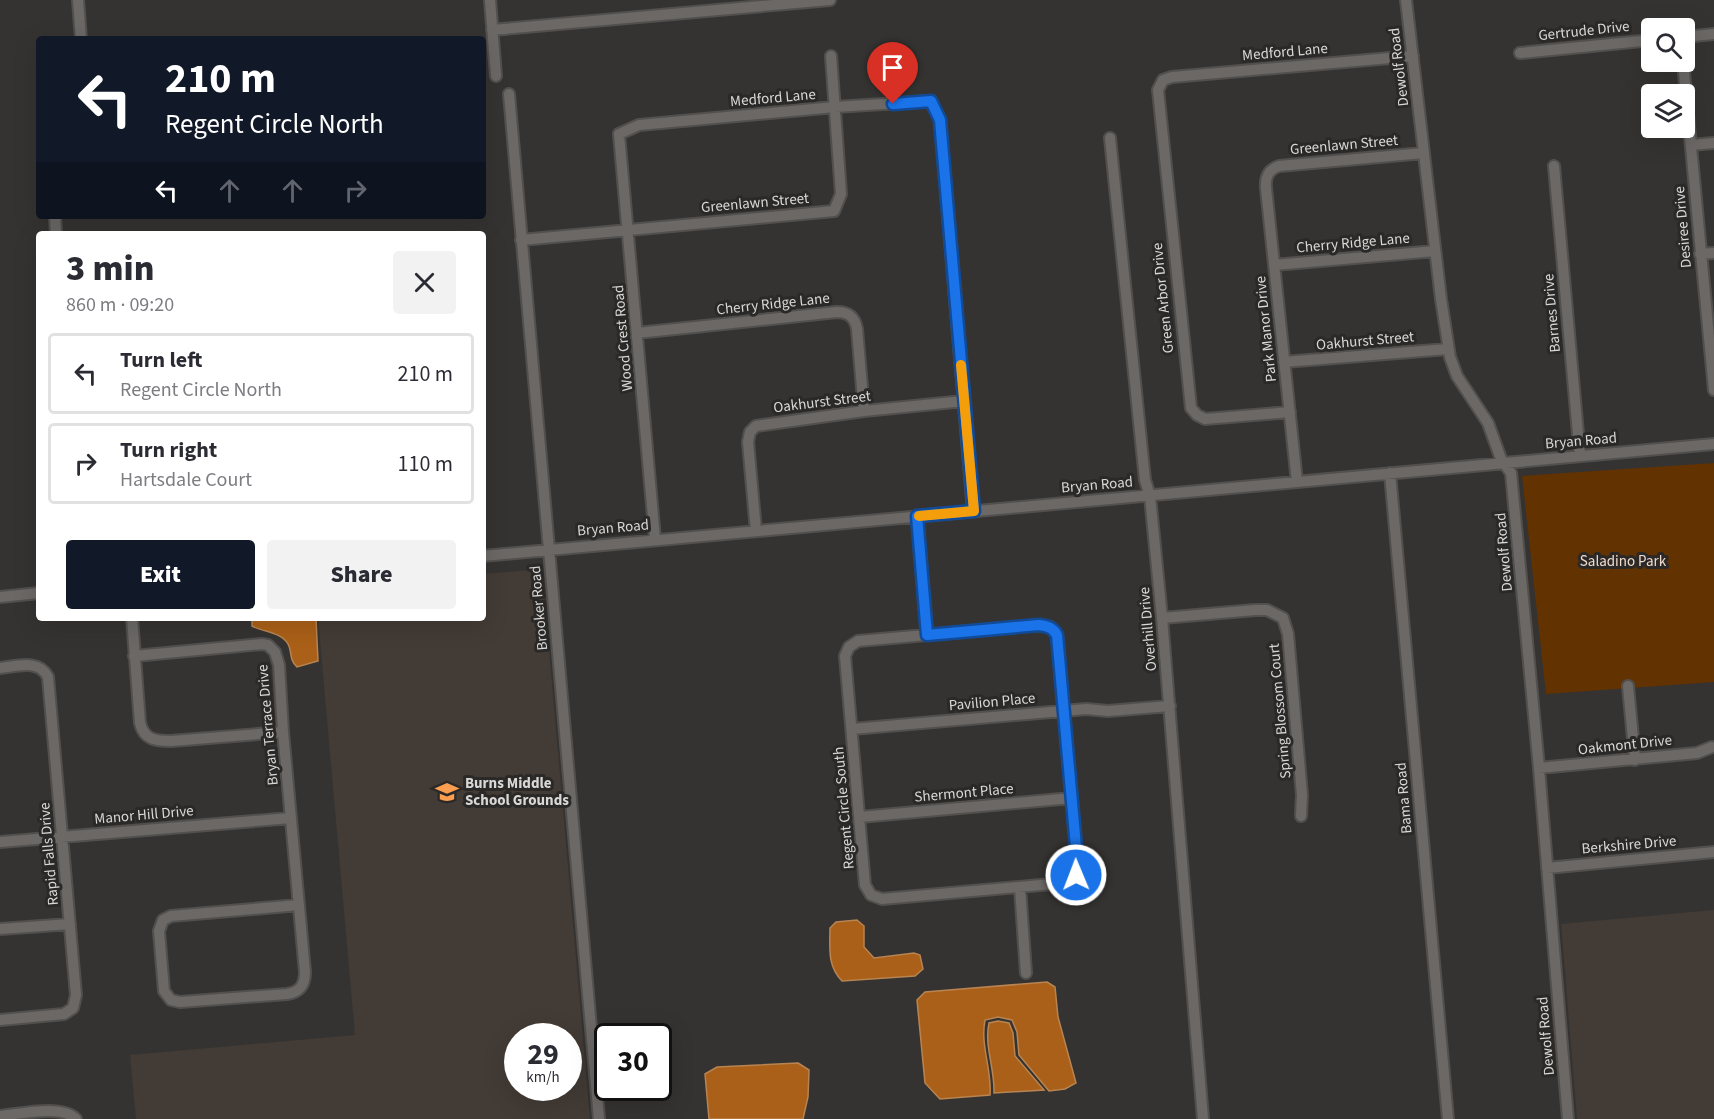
<!DOCTYPE html>
<html lang="en">
<head>
<meta charset="utf-8">
<style>
	body { margin:0; font-family:"Source Sans 3",sans-serif; background:#f2f2f3; color:#2b2b33; height:100vh; display:flex; flex-direction:column; font-size:22px; white-space:nowrap }
	* { box-sizing:border-box; margin:0 }
	p { font-size:20px; color:#7c7c81 }
	.icon { flex:none; width:33px; height:33px; fill:none; stroke:currentColor; stroke-width:2; stroke-linecap:round; stroke-linejoin:round }
	.map { position:relative; flex:1; overflow:hidden }
	.sheet { position:absolute; left:36px; top:231px; width:450px; height:390px; display:flex; flex-direction:column; background:#fff; border-radius:6px; box-shadow:0 6px 24px #0002 }
	.sheet>* { flex:none }
	.top-card { position:absolute; left:36px; top:36px; width:450px; height:183px; border-radius:6px; box-shadow:0 6px 24px #0002; background:#111827; color:#fff; overflow:hidden }
	.buttons { position:absolute; left:1641px; top:18px; display:grid; gap:12px }
	.buttons a { display:grid; place-items:center; width:54px; height:54px; border-radius:6px; background:#fff; box-shadow:0 6px 24px #0002; font-size:30px }
	.speed { position:absolute; left:504px; top:1023px; display:flex; gap:12px; font-size:30px; font-weight:700; text-align:center }
	.speed>* { display:grid; place-content:center; width:78px; height:78px; border-radius:50%; background:#fff; box-shadow:0 6px 24px #0002; line-height:1 }
	.speed small { font-size:15px; font-weight:400 }
	.speed .limit { border:3px solid #111; border-radius:9px; background:#fff; color:#111 }
	.pin { position:absolute; display:grid; place-items:center; width:51px; height:51px; color:#fff; margin:-62px -26px; border-radius:50% 50% 50% 0; rotate:-45deg; box-shadow:0 0 6px #0007 }
	.pin .icon { rotate:45deg }
	.me { position:absolute; width:66px; margin:-33px; rotate:359deg; stroke-linejoin:round; filter:drop-shadow(0 0 4px #0008) }
	.turn { display:flex; align-items:center; gap:21px; height:126px; padding:0 30px; font-size:27px }
	.turn .icon { width:78px; height:78px; stroke-width:2.5 }
	.turn b { display:block; font-size:42px; line-height:51px }
	.lanes { display:flex; align-items:center; height:57px; padding:0 30px; background:#0003; justify-content:center; gap:30px; direction:ltr }
	.lanes .off { opacity:.35 }
	.round { display:grid; place-items:center; flex:none; width:63px; height:63px; border-radius:6px; background:#f2f2f3 }
	.overview { display:flex; align-items:center; justify-content:space-between; height:102px; padding:0 30px }
	h1 { font-size:36px; font-weight:800; line-height:45px }
	.primary-button { display:flex; gap:12px; margin-top:auto; padding:12px 30px }
	.primary-button a { flex:1; height:69px; border-radius:6px; background:#111827; color:#fff; font-size:24px; font-weight:800; line-height:69px; text-align:center }
	.primary-button a+a { background:#f2f2f3; color:#2b2b33 }
	ul { padding:0; list-style:none }
	li { display:flex; align-items:center; gap:18px; height:81px; margin:0 12px 9px; padding:0 18px; border:3px solid #e1e1e2; border-radius:6px }
	li div { flex:1 }
	li b { display:block; font-size:22px }
	li em { font-style:normal }
	.map>svg:first-child { display:block }
</style>
</head>
<body>
<div class="map">
<svg width="1714" height="1119" viewBox="0 0 1714 1119">
	<rect width="100%" height="100%" fill="#353331"/>
	<path fill="#433b35" fill-rule="evenodd" d="M 542,569 L 590,1119 L 136,1119 L 130,1055 L 355,1035 L 318,618 L 483,618 L 483,574 ZM 518,1036 L 568,1036 L 568,1088 L 518,1088 Z
		M 1714,910 L 1714,1119 L 1577,1119 L 1561,924 Z"/>
	<path fill="#623200" d="M 1714,463 L 1714,682 L 1546,694 L 1522,476 Z"/>
	<path fill="#aa6018" stroke="#b88451" stroke-width="1.5" d="M 252,618 L 316,618 L 318,661 L 297,667 C 288,658 293,653 288,644 C 281,632 263,632 252,626 Z
		M 857,920 L 864,926 L 864,947 L 874,958 L 914,953 L 920,955 L 923,969 L 915,976 L 842,981 C 827,966 830,948 830,928 L 836,922 Z
		M 1047,982 L 1055,987 L 1058,1017 L 1076,1083 L 1065,1089 L 1049,1091 L 1019,1055 L 1017,1032 L 1012,1020 L 998,1017 L 985,1020 C 980,1046 992,1069 990,1095 L 940,1099 L 925,1083 L 917,1000 L 925,992 Z
		M 998,1021 L 1009,1023 L 1013,1033 L 1015,1056 L 1044,1090 L 994,1093 C 995,1069 984,1046 989,1023 Z
		M 798,1063 L 809,1070 L 808,1097 L 803,1119 L 709,1119 L 705,1074 L 717,1067 Z"/>
	<g fill="none" stroke-linecap="round" stroke-linejoin="round">
		<g stroke="#52504e" stroke-width="14">
			<path id="minor" d="M 78,0 L 81,39
				M 490,0 L 496,76
				M 1406,0 L 1441,299 L 1450,357 L 1457,376 L 1488,423 L 1501,459 L 1511,473 L 1539,768 L 1568,1119
				M 492,30 L 830,0
				M 1684,37 L 1714,34
				M 1520,53 L 1652,40
				M 1683,62 L 1714,390
				M 509,94 L 599,1119
				M 1110,138 L 1145,480 L 1150,496 L 1162,618 L 1203,1119
				M 1691,145 L 1714,143
				M 1554,166 L 1580,456
				M 55,216 L 56,234
				M 521,240 L 834,211 L 841,194 L 831,56
				M 1700,254 L 1714,253
				M 1274,265 L 1435,251
				M 637,333 L 837,312 C 849,312 855,318 857,329 L 864,411
				M 1284,362 L 1448,349
				M 1290,412 L 1205,419 L 1197,415 L 1191,408 L 1158,90 L 1163,80 L 1172,77 L 1413,56
				M 1390,473 L 1448,1119
				M 1297,482 L 1266,188 C 1265,177 1268,170 1279,166 L 1424,153
				M 917,516 L 927,635
				M 756,531 L 748,442 L 750,432 L 756,426 L 864,411 L 964,401
				M 655,539 L 619,134 L 639,125 L 835,107 L 931,101 L 940,120 L 973,511
				M 483,556 L 1714,444
				M 0,597 L 39,593
				M 132,618 L 140,723 C 144,740 156,741 171,741 L 283,732
				M 1162,618 L 1255,610 L 1267,610 L 1283,618 L 1288,634 L 1302,795 L 1301,816
				M 1039,625 L 1050,627 L 1057,635 L 1078,869 L 1073,879 L 1063,883 L 882,899 L 871,895 L 865,885 L 845,656 L 849,647 L 858,641 Z
				M 134,656 L 262,644 L 268,645 L 275,652 L 279,665 L 283,732 L 305,972 C 305,985 300,992 287,994 L 180,1002 L 171,1000 L 164,991 L 159,931 L 163,920 L 171,916 L 299,905
				M 0,668 C 18,666 39,659 48,677 L 76,995 L 73,1008 L 64,1014 L 0,1020
				M 1628,686 L 1635,760
				M 852,729 L 1086,709 L 1108,711 L 1170,706
				M 1539,768 L 1697,753 L 1712,747
				M 860,817 L 1072,798
				M 0,842 L 291,818
				M 1547,868 L 1714,852
				M 1020,888 L 1026,973
				M 0,929 L 70,924
				M 0,1116 C 20,1114 62,1104 76,1119"/>
		</g>
		<use href="#minor" stroke="#6b6866" stroke-width="10"/>
	</g>
	<g fill="none" stroke-linecap="round" stroke-linejoin="round">
		<g stroke="#114b97" stroke-width="15">
			<path id="route" d="M 893,104 L 931,101 L 940,120 L 974,511 L 917,516 L 927,635 L 1039,625 C 1048,626 1053,628 1057,635 L 1078,869 L 1076,875"/>
		</g>
		<use href="#route" stroke="#1a73e8" stroke-width="10"/>
		<path stroke="#f59e0b" stroke-width="10" d="M 919,516 L 974,511 L 961,365"/>
	</g>
	<defs>
		<g id="school-bare" transform="scale(1.8)"><path d="M0-5L7-2L0 1L-7-2ZM-4 1L0 2.5L4 1V4Q0 6-4 4Z" fill="#fb9e50" stroke="#2b2927" stroke-width="2.5" paint-order="stroke"/></g>
	</defs>
	<g fill-rule="evenodd">
		<use href="#school-bare" x="447" y="792"/>
	</g>
	<g text-anchor="middle" dominant-baseline="central" stroke-width="6" stroke-linejoin="round" paint-order="stroke">
		<g font-size="15" fill="#d9d8d6" stroke="#2b2927">
			<text transform="translate(1584 31) rotate(-6)">Gertrude Drive</text>
			<text transform="translate(1285 52) rotate(-5)">Medford Lane</text>
			<text transform="translate(1399 67) rotate(-97)">Dewolf Road</text>
			<text transform="translate(773 98) rotate(-5)">Medford Lane</text>
			<text transform="translate(1344 145) rotate(-5)">Greenlawn Street</text>
			<text transform="translate(755 203) rotate(-5)">Greenlawn Street</text>
			<text transform="translate(1683 227) rotate(-95)">Desiree Drive</text>
			<text transform="translate(1353 243) rotate(-5)">Cherry Ridge Lane</text>
			<text transform="translate(1163 298) rotate(-96)">Green Arbor Drive</text>
			<text transform="translate(773 304) rotate(-6)">Cherry Ridge Lane</text>
			<text transform="translate(1552 313) rotate(-95)">Barnes Drive</text>
			<text transform="translate(1266 329) rotate(-96)">Park Manor Drive</text>
			<text transform="translate(623 338) rotate(-95)">Wood Crest Road</text>
			<text transform="translate(1365 341) rotate(-5)">Oakhurst Street</text>
			<text transform="translate(822 402) rotate(-7)">Oakhurst Street</text>
			<text transform="translate(1581 441) rotate(-5)">Bryan Road</text>
			<text transform="translate(1097 485) rotate(-5)">Bryan Road</text>
			<text transform="translate(613 528) rotate(-5)">Bryan Road</text>
			<text transform="translate(1504 552) rotate(-95)">Dewolf Road</text>
			<text transform="translate(539 608) rotate(-95)">Brooker Road</text>
			<text transform="translate(1148 629) rotate(-95)">Overhill Drive</text>
			<text transform="translate(992 702) rotate(-5)">Pavilion Place</text>
			<text transform="translate(1280 711) rotate(-95)">Spring Blossom Court</text>
			<text transform="translate(268 725) rotate(-95)">Bryan Terrace Drive</text>
			<text transform="translate(1625 745) rotate(-6)">Oakmont Drive</text>
			<text transform="translate(964 793) rotate(-5)">Shermont Place</text>
			<text transform="translate(1404 798) rotate(-95)">Bama Road</text>
			<text transform="translate(844 808) rotate(-95)">Regent Circle South</text>
			<text transform="translate(144 815) rotate(-5)">Manor Hill Drive</text>
			<text transform="translate(1629 845) rotate(-5)">Berkshire Drive</text>
			<text transform="translate(49 854) rotate(-95)">Rapid Falls Drive</text>
			<text transform="translate(1546 1036) rotate(-95)">Dewolf Road</text>
		</g>
		<g font-size="15" fill="#f0dbcc" stroke="#2b2927">
			<text x="1623" y="561">Saladino Park</text>
		</g>
		<g font-size="15" font-weight="bold" fill="#d9d8d6" stroke="#2b2927" text-anchor="start">
			<text x="465" y="783">Burns Middle<tspan x="465" dy="17">School Grounds</tspan></text>
		</g>
	</g>
</svg>
<div class="buttons">
<a><svg class="icon" aria-label="search" viewBox="0 0 24 24"><circle cx="10" cy="10" r="6"/><path d="M15 15l6 6"/></svg></a>
<a><svg class="icon" aria-label="layers" viewBox="0 0 24 24"><path d="M12 4l9 5-9 5-9-5zM3 14l9 5 9-5"/></svg></a>
</div>
<div class="speed"><div>29<small>km/h</small></div><div class="limit">30</div></div>
<div class="pin" style="left:893px;top:104px;background:#d93025"><svg class="icon" aria-label="arrive" viewBox="0 0 24 24"><path d="M6 21V4h12l-3 4 3 4H6"/></svg></div>
<svg class="me" style="left:1076px;top:875px" viewBox="-20 -20 40 40"><circle r="17" fill="#1a73e8" stroke="#fff" stroke-width="3"/><path d="M0-11L8 9 0 5-8 9z" fill="#fff"/></svg>
<div class="top-card">
<div class="turn"><svg class="icon" aria-label="left" viewBox="0 0 24 24"><path d="M17 20v-9H6M10 6l-5 5 5 5"/></svg><div><b>210 m</b>Regent Circle North</div></div>
<div class="lanes"><svg class="icon" aria-label="left" viewBox="0 0 24 24"><path d="M17 20v-9H6M10 6l-5 5 5 5"/></svg><svg class="icon off" aria-label="ahead" viewBox="0 0 24 24"><path d="M12 20V5M6 11l6-6 6 6"/></svg><svg class="icon off" aria-label="ahead" viewBox="0 0 24 24"><path d="M12 20V5M6 11l6-6 6 6"/></svg><svg class="icon off" aria-label="right" viewBox="0 0 24 24"><path d="M7 20v-9h11M14 6l5 5-5 5"/></svg></div>
</div>
<section class="sheet">
<div class="overview"><div><h1>3 min</h1><p>860 m · 09:20</p></div><a class="round"><svg class="icon" aria-label="close" viewBox="0 0 24 24"><path d="M6 6l12 12M18 6L6 18"/></svg></a></div>
<ul>
<li><svg class="icon" aria-label="left" viewBox="0 0 24 24"><path d="M17 20v-9H6M10 6l-5 5 5 5"/></svg><div><b>Turn left</b><p>Regent Circle North</p></div><em>210 m</em></li>
<li><svg class="icon" aria-label="right" viewBox="0 0 24 24"><path d="M7 20v-9h11M14 6l5 5-5 5"/></svg><div><b>Turn right</b><p>Hartsdale Court</p></div><em>110 m</em></li>
</ul>
<div class="primary-button"><a>Exit</a><a>Share</a></div>
</section>
</div>
</body>
</html>
